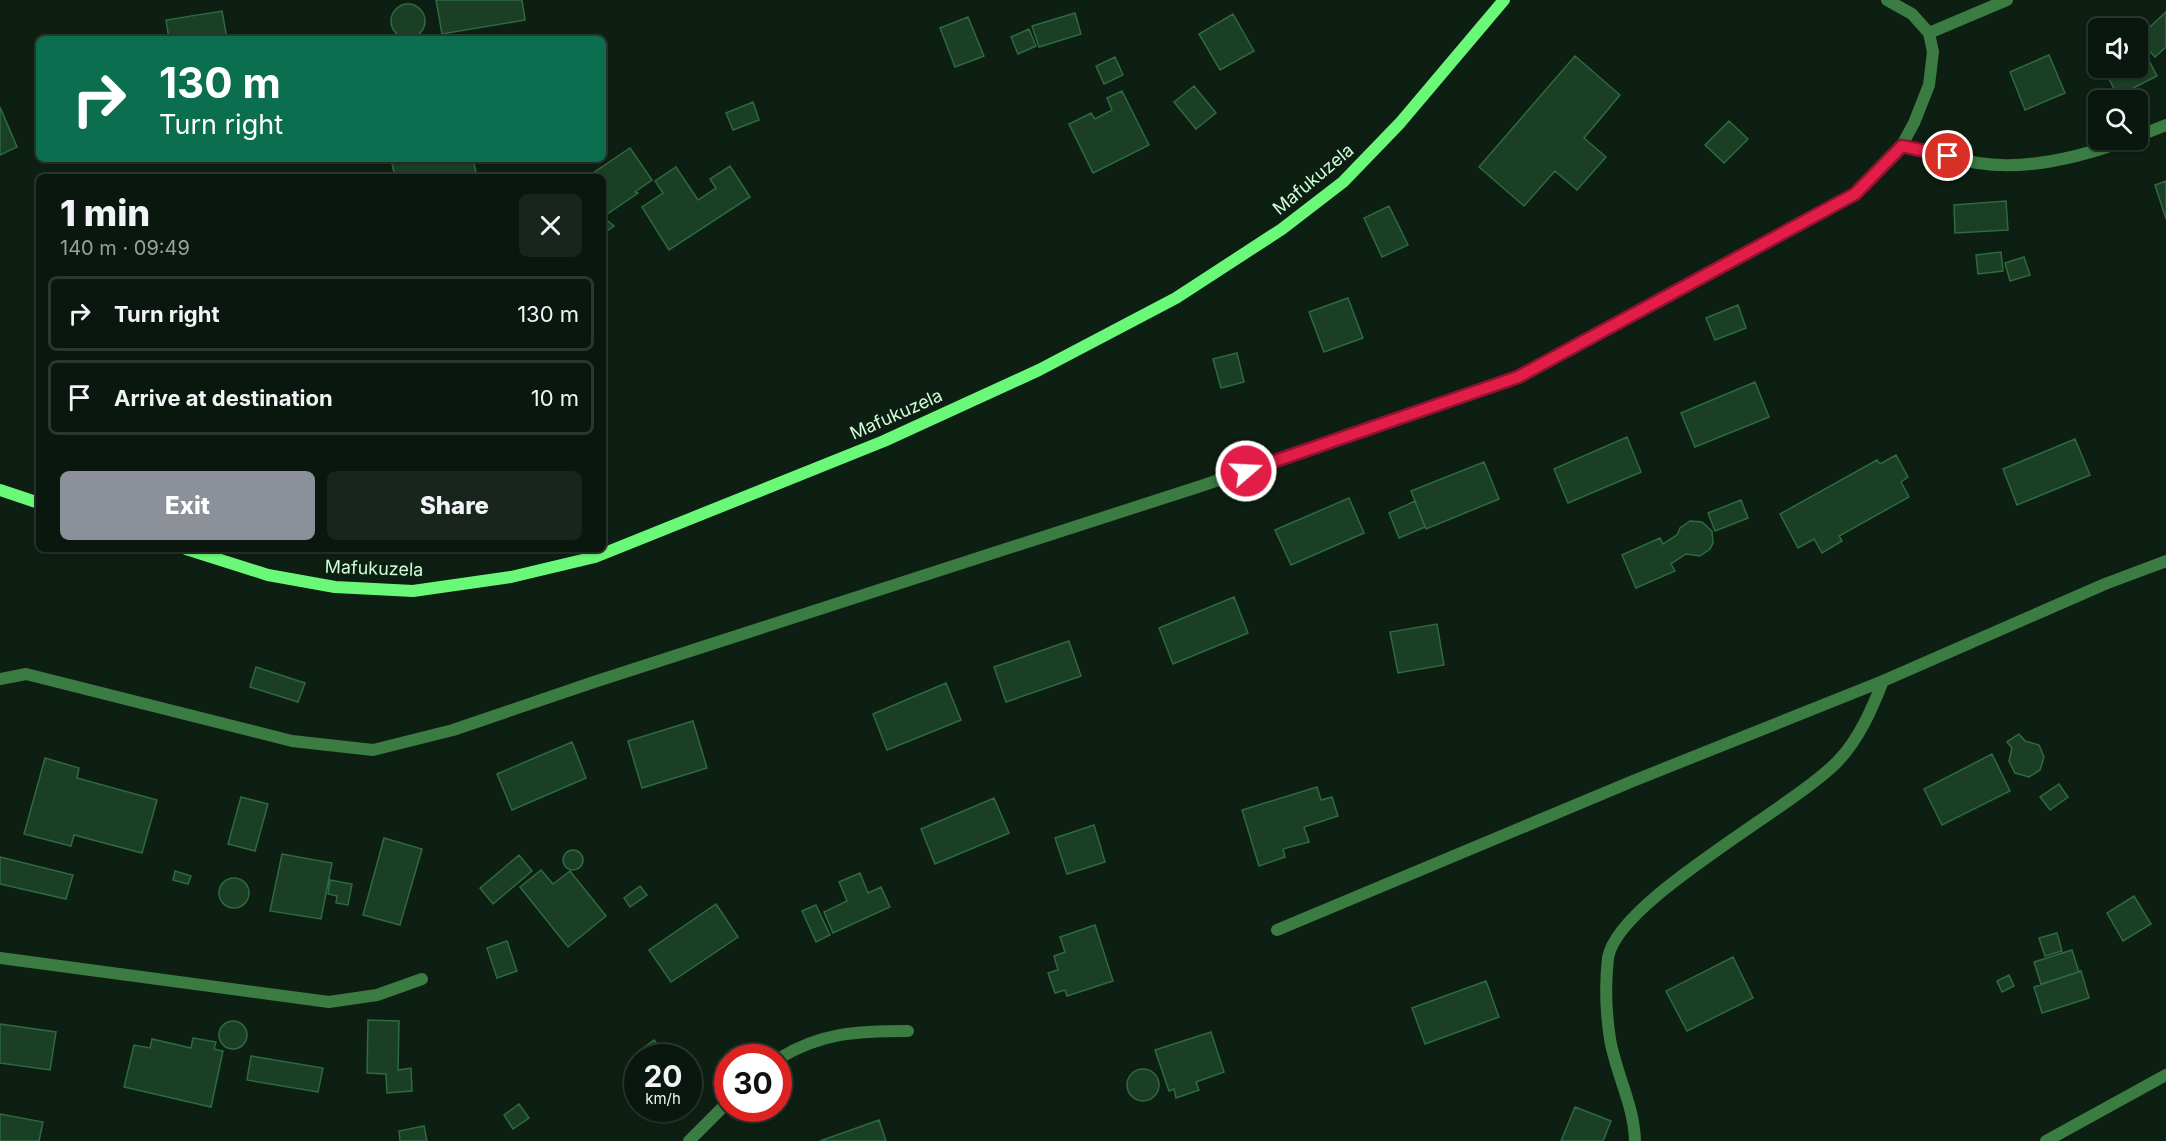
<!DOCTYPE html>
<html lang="en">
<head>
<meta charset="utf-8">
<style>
	body { margin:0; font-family:Inter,sans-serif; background:#18241c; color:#f1f3f6; height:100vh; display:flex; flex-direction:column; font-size:22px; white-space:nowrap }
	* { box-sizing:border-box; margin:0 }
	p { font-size:20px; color:#999f9e }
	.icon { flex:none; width:33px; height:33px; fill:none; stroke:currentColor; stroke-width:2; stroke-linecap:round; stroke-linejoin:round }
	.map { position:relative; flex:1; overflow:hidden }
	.panel { position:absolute; left:36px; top:174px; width:570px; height:378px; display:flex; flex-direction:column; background:#0a170e; border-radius:9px; box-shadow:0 2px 4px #0004,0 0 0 2px #2a362e }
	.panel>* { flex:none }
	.guide { position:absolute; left:36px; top:36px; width:570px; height:126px; border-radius:9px; box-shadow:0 2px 4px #0004,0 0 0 2px #2a362e; background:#0b6e4f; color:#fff; overflow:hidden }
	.tools { position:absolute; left:2088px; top:18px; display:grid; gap:12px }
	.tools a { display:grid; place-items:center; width:60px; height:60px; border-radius:9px; background:#0a170e; box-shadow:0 2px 4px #0004,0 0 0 2px #2a362e; font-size:30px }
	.speed { position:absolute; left:624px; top:1044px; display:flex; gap:12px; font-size:30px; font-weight:700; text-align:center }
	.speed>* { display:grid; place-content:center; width:78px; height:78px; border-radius:50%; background:#0a170e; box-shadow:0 2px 4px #0004,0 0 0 2px #2a362e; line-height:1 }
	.speed small { font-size:15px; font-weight:400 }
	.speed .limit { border:9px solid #d22; background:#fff; color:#111 }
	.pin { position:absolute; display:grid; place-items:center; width:51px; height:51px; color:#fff; margin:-26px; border:3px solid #fff; border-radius:50%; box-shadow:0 2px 6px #0007 }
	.me { position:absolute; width:66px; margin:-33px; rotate:71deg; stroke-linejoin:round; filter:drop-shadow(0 0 4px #0008) }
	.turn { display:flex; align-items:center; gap:21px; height:126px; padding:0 24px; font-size:27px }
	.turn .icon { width:78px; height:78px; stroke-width:2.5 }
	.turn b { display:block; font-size:42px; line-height:51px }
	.round { display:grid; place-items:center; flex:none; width:63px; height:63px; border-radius:9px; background:#18241c }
	.headline { display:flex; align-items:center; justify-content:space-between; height:102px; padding:0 24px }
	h1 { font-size:36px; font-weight:800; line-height:45px }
	.action { display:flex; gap:12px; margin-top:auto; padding:12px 24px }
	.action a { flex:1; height:69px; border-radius:9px; background:#8c9099; color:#fff; font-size:24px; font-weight:800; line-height:69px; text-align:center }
	.action a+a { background:#18241c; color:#f1f3f6 }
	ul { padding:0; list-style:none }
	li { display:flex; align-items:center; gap:18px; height:75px; margin:0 12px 9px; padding:0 12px; border:3px solid #2a362e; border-radius:9px }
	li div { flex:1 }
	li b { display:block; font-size:22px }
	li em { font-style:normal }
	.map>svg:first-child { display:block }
</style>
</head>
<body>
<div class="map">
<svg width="2166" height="1141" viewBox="0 0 2166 1141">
	<rect width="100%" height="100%" fill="#0d1f12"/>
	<path fill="#1a3f25" stroke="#2e6a3e" stroke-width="1.5" d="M 436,0 L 522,0 L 525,20 L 442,34 Z
		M391 21a17 17 0 1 1 34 0a17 17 0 1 1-34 0Z
		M 222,11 L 227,39 L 169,39 L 166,20 Z
		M 2166,12 L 2166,47 L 2155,57 L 2138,38 Z
		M 1075,13 L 1081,34 L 1039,47 L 1032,26 Z
		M 1233,14 L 1254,51 L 1220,70 L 1199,34 Z
		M 968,17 L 984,56 L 955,67 L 940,28 Z
		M 1029,29 L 1036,46 L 1018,54 L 1011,37 Z
		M 2138,40 L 2157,76 L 2118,96 L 2103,68 L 2138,68 Z
		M 2049,55 L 2065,93 L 2025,110 L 2010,72 Z
		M 1575,56 L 1620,95 L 1584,138 L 1606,157 L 1577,190 L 1555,171 L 1524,206 L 1479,167 Z
		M 1115,57 L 1123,75 L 1104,84 L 1096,66 Z
		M 1194,86 L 1216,113 L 1196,129 L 1174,102 Z
		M 1122,91 L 1149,145 L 1093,173 L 1069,124 L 1091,113 L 1095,119 L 1112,110 L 1107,98 Z
		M 753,102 L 759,120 L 733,130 L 726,113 Z
		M 0,107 L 17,147 L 0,155 Z
		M 1729,121 L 1748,139 L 1724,163 L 1705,145 Z
		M 630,148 L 652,180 L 635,192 L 638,193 L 603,217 L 614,226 L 603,234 L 603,177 L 587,177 Z
		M 391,159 L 473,159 L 477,177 L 395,177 Z
		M 730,166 L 750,197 L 669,250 L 642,207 L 663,193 L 655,181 L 676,167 L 698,200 L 716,188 L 710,179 Z
		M 2166,181 L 2166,219 L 2155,185 Z
		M 2006,201 L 2008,230 L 1955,233 L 1954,205 Z
		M 1389,206 L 1408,245 L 1382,257 L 1364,218 Z
		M 2001,252 L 2003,271 L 1978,274 L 1976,255 Z
		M 2024,257 L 2030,275 L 2010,281 L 2005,263 Z
		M 1348,298 L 1363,338 L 1324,352 L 1309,312 Z
		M 1738,305 L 1746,328 L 1715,340 L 1706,318 Z
		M 1237,353 L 1244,382 L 1221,388 L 1213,359 Z
		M 1755,382 L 1769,417 L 1695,447 L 1681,413 Z
		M 1627,437 L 1641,472 L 1568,503 L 1554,469 Z
		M 2075,439 L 2090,475 L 2017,505 L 2003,469 Z
		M 1896,455 L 1908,477 L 1901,482 L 1909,497 L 1839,536 L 1842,541 L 1822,553 L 1814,539 L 1798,548 L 1780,514 L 1877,460 L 1880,464 Z
		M 1484,462 L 1499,499 L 1426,529 L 1411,491 Z
		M 1349,498 L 1364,533 L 1291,565 L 1275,530 Z
		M 1741,500 L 1748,518 L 1715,531 L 1708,513 Z
		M 1415,501 L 1425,527 L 1399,538 L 1389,513 Z
		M 1690,521 L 1702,522 L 1712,531 L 1713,543 L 1710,549 L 1700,556 L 1686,554 L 1671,564 L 1675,571 L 1636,588 L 1622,555 L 1660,538 L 1663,544 L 1677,535 L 1680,528 Z
		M 1234,597 L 1248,633 L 1173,664 L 1159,628 Z
		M 1437,624 L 1444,665 L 1398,673 L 1390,632 Z
		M 1069,641 L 1081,676 L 1006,702 L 994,667 Z
		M 256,667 L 305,683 L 298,702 L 250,687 Z
		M 946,683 L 961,720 L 887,750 L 873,714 Z
		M 693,721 L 707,768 L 642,788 L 628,741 Z
		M 2019,734 L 2025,741 L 2039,745 L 2044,757 L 2040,770 L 2029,777 L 2015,773 L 2009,761 L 2012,748 L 2007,742 Z
		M 572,742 L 586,778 L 512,810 L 497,774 Z
		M 1992,754 L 2010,791 L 1942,825 L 1924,789 Z
		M 45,758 L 79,768 L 77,778 L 157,800 L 142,853 L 74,835 L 71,846 L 24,834 Z
		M 2059,784 L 2068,797 L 2050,810 L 2040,797 Z
		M 1317,787 L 1321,800 L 1332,797 L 1338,816 L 1304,827 L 1309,842 L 1283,849 L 1285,857 L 1259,866 L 1242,810 Z
		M 241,797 L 268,804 L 255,851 L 228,844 Z
		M 994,798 L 1009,833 L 935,864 L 921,829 Z
		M 1094,825 L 1105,862 L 1067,874 L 1055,838 Z
		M 384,838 L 422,849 L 400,925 L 363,915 Z
		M563 860a10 10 0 1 1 20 0a10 10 0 1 1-20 0Z
		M 282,854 L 332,863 L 321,919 L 270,911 Z
		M 519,855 L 532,871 L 493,904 L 480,888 Z
		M 0,857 L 73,875 L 66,899 L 0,884 Z
		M 541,870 L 553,884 L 570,871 L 606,916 L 568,947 L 520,887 Z
		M 175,871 L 191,876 L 188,884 L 173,880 Z
		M 860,873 L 868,893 L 881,887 L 890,907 L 833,933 L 824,912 L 847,901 L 839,882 Z
		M219 893a15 15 0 1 1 30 0a15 15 0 1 1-30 0Z
		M 330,880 L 352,884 L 348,905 L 336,903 L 337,896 L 328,894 Z
		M 640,886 L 647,895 L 630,907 L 624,898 Z
		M 2134,896 L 2151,924 L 2123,941 L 2107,913 Z
		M 716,904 L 738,937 L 671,982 L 649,950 Z
		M 816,905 L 830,935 L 816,942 L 802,911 Z
		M 1095,925 L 1113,981 L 1067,996 L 1065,990 L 1055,993 L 1048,973 L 1058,970 L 1054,956 L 1065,952 L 1060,937 Z
		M 2057,933 L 2062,951 L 2045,956 L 2039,938 Z
		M 507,941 L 517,971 L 497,978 L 487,948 Z
		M 2072,950 L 2079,972 L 2041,984 L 2034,962 Z
		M 1733,957 L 1753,998 L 1687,1031 L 1666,991 Z
		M 2081,971 L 2089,998 L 2042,1013 L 2034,987 Z
		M 2009,975 L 2014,986 L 2002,992 L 1997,981 Z
		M 1486,981 L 1499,1017 L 1425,1044 L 1412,1008 Z
		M 368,1020 L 399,1021 L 398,1070 L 411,1068 L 412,1091 L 387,1093 L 386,1074 L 367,1073 Z
		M219 1035a14 14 0 1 1 28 0a14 14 0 1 1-28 0Z
		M 0,1024 L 56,1032 L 50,1070 L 0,1063 Z
		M 1211,1032 L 1224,1072 L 1196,1082 L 1199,1090 L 1176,1098 L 1174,1089 L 1169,1091 L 1155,1050 Z
		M 193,1038 L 216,1042 L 214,1049 L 223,1051 L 211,1107 L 124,1087 L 134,1045 L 150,1048 L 152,1039 L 191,1048 Z
		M 654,1040 L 667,1058 L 640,1058 L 637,1053 Z
		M 251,1056 L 323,1068 L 318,1092 L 247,1080 Z
		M1127 1085a16 16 0 1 1 32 0a16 16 0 1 1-32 0Z
		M 519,1104 L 529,1118 L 513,1129 L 504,1115 Z
		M 1575,1107 L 1611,1121 L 1603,1141 L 1561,1141 Z
		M 0,1114 L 43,1122 L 39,1141 L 0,1141 Z
		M 879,1120 L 886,1141 L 820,1141 Z
		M 424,1126 L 427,1141 L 400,1141 L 399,1131 Z"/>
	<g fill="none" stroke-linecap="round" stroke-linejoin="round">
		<path stroke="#3b7c42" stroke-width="12" d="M 1929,33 L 2007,0
			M 2138,136 L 2166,125
			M 1902,145 C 1927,151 1953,159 1978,163 C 2028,171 2081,157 2127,140
			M 0,679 L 26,674 L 292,741 L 373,750 L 453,730 L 594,682 L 1204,485 L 1518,377 L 1855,194 L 1902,145 L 1914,123 L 1929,85 L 1933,52 L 1929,33 L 1912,14 L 1887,0
			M 1277,930 L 1633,781 L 1883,681 L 2105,584 L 2166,561
			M 0,958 L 329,1002 L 377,995 L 422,979
			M 778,1059 C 821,1032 859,1031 908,1031
			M 689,1141 L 728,1102
			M 1635,1141 C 1634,1105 1616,1074 1610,1039 C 1606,1013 1605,984 1608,958 C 1617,900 1793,808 1838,761 C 1859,739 1872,709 1883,681
			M 2046,1141 L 2166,1075"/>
		<path stroke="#6af878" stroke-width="12" d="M 0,490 L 39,503
			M 186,549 L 268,575 L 335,587 L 413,591 L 511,577 L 595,557 L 884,441 L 1039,370 L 1176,298 L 1282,229 L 1343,182 L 1400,123 L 1504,0"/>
	</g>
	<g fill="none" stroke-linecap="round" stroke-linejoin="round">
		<g stroke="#92132f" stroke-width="15">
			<path id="route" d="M 1246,471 L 1518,377 L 1855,194 L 1902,146 L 1948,156"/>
		</g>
		<use href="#route" stroke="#e11d48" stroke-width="10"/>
	</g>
	<g text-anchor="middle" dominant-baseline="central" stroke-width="6" stroke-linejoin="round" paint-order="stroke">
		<g font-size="18" fill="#cefdd7" stroke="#0d1f12">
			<text transform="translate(1313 179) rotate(-40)">Mafukuzela</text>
			<text transform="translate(896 414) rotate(-24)">Mafukuzela</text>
			<text transform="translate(374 568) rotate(2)">Mafukuzela</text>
		</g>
	</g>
</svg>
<div class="tools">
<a><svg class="icon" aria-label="sound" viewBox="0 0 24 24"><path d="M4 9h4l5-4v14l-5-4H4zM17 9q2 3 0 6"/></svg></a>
<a><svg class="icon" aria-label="search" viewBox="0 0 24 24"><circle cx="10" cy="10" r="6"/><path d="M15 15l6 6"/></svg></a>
</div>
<div class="speed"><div>20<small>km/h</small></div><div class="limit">30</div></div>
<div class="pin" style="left:1948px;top:156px;background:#d93025"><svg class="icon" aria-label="arrive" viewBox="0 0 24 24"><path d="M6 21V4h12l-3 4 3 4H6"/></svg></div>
<svg class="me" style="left:1246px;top:471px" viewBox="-20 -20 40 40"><circle r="17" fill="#e11d48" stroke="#fff" stroke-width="3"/><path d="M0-11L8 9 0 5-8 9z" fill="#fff"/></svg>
<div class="guide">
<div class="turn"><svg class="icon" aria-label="right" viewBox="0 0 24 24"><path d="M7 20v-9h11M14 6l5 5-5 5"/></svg><div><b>130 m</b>Turn right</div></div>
</div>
<section class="panel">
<div class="headline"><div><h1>1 min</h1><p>140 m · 09:49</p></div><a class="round"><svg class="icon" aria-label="close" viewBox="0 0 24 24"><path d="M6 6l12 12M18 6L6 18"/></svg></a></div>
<ul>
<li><svg class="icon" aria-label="right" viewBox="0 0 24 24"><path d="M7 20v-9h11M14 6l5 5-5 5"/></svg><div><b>Turn right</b></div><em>130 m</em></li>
<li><svg class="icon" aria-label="arrive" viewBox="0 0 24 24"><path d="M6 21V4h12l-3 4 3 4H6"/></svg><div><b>Arrive at destination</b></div><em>10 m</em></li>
</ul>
<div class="action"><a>Exit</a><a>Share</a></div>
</section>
</div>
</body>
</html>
